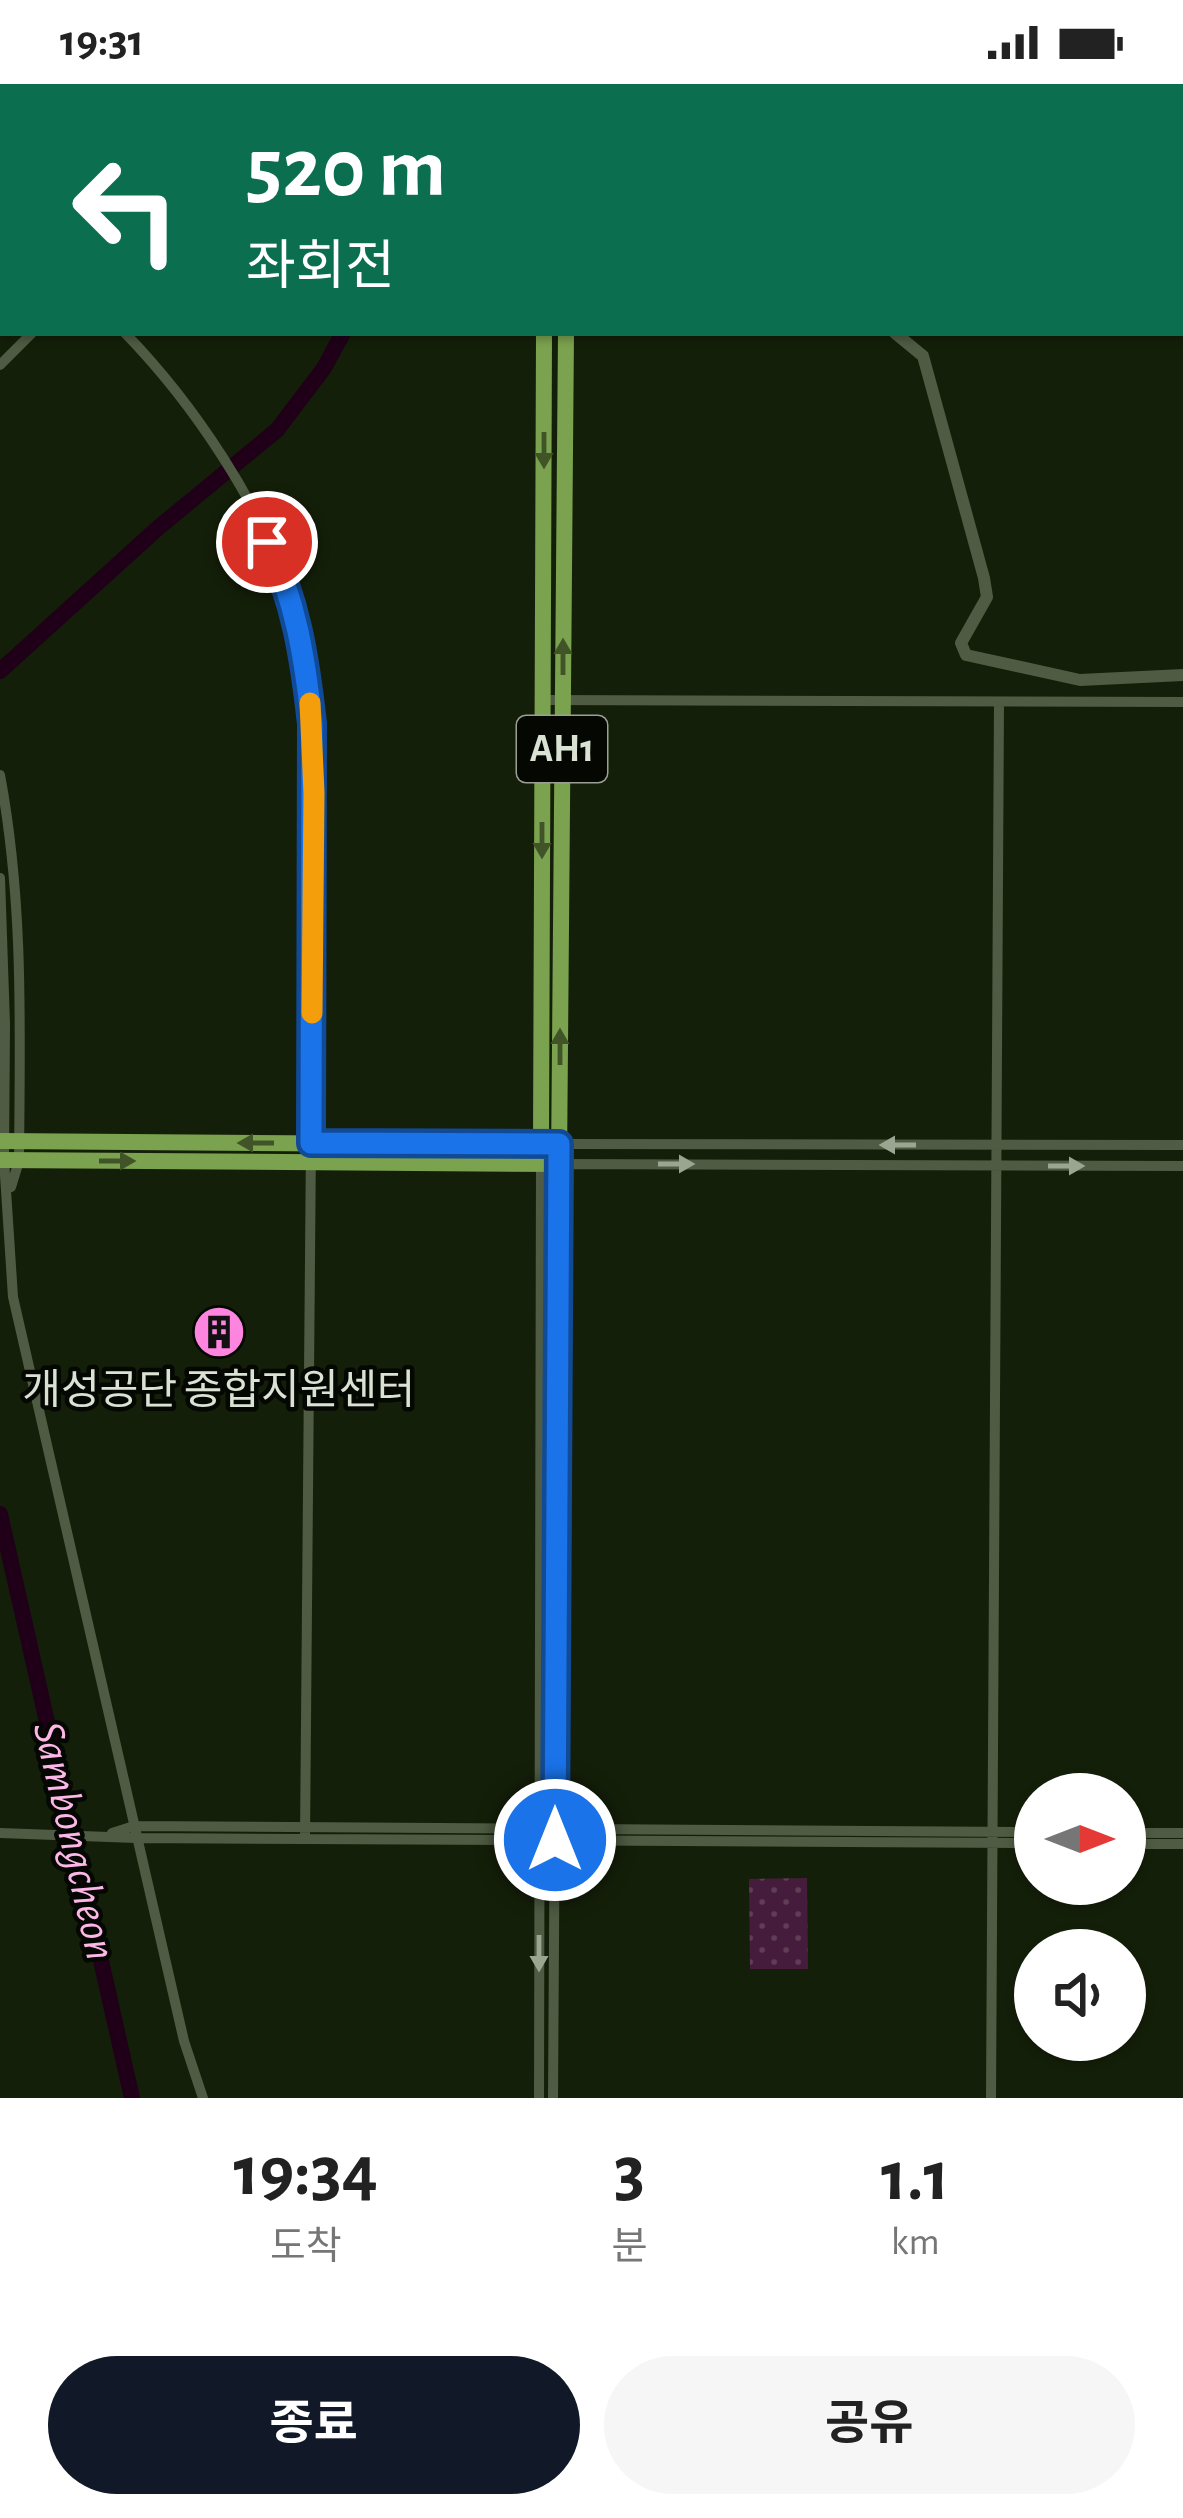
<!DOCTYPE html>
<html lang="ko">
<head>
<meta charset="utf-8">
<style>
	body { margin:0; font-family:"Alegreya Sans","Noto Sans KR",sans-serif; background:#f6f6f6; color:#222; height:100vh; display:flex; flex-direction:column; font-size:45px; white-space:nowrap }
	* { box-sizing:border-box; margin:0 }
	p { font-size:39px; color:#767676 }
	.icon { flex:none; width:66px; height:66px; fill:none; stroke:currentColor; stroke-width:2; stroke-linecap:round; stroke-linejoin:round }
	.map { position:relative; height:2014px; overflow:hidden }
	.sheet { display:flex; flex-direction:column; background:#fff; flex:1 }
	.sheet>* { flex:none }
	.banner { position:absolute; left:0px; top:0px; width:1185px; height:252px; box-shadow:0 3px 9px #0004; background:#0b6e4f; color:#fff; overflow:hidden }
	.needle { width:78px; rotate:90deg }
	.buttons { position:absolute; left:1014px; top:1689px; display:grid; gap:24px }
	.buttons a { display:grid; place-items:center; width:132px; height:132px; border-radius:50%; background:#fff; box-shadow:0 3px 9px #0004; font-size:60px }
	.pin { position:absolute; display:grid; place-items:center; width:102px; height:102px; color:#fff; margin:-51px; border:6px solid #fff; border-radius:50%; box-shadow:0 3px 12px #0007 }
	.me { position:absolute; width:132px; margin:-66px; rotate:0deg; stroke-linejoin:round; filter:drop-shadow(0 0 9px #0008) }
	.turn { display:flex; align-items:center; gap:42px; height:252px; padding:0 48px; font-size:54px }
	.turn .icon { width:156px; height:156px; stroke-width:2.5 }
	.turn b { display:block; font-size:84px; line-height:102px }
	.eta { display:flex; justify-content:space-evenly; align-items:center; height:204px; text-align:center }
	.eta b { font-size:72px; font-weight:700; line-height:84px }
	.cta { display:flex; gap:24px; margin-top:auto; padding:24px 48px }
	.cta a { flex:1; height:138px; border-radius:72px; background:#111827; color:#fff; font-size:48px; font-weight:700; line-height:138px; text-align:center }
	.cta a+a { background:#f6f6f6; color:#222 }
	.status { display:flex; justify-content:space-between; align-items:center; height:84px; padding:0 60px; background:#fff; direction:ltr }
	.status svg { height:33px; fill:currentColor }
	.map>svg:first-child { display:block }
</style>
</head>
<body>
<div class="status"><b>19:31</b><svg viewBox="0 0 49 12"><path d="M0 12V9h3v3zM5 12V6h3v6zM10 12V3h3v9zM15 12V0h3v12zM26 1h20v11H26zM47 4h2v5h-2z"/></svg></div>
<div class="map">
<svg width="1183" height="2014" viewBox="0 0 1183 2014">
	<defs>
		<pattern id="grass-dots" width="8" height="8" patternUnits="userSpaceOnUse" patternTransform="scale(3)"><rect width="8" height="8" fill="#451c3b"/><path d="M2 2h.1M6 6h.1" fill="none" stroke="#5f3d56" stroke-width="1.8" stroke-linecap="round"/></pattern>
	</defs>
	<rect width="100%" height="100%" fill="#141f09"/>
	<path fill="url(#grass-dots)" d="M 807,1794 L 808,1885 L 750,1885 L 749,1795 Z"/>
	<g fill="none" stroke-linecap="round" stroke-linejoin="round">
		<path stroke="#1f0018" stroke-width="16" d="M 459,3 L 461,0
			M 0,587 L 159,443 L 277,346 L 324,284 L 343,249
			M 0,1430 L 132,2014"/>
		<path stroke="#4f5c43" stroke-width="8" d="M 1124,0 L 1134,3"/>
		<path stroke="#4f5c43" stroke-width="10" d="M 234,0 L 237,3
			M 264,3 L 266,0
			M 932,3 L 932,0
			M 0,124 L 3,127
			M 1182,130 L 1183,130
			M 125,249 C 192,318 264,423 291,516 C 309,580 312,643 314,709 L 305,1755
			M 0,281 L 32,249
			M 543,616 L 1183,618
			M 0,691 C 24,819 20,946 19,1077 L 11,1103
			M 0,794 L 5,940 L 4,1076 L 13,1213 L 184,1957 L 203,2014
			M 556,1060 L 1183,1061
			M 0,1749 L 136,1754 L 1035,1759
			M 112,1749 L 134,1742 L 1035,1748
			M 1125,1749 L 1183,1749
			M 1125,1760 L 1183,1760
			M 539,2014 L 541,1076
			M 553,2014 L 559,1080 L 1183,1082
			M 991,2014 L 999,618"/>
		<path stroke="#4f5c43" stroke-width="12" d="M 871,3 L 871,0
			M 895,249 L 923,272 L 984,494 L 987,513 L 961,559 L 966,571 L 1080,596 L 1183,591"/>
		<path stroke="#7ba24e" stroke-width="16" d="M 581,3 L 582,0
			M 603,3 L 604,0
			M 0,1057 L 541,1061 L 544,249
			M 0,1076 L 559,1080 L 566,249"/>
	</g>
	<defs><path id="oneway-solid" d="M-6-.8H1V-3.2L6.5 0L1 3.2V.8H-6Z" transform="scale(3)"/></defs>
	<g fill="#405428">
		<use href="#oneway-solid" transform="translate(544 366) rotate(90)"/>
		<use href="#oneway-solid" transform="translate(563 573) rotate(-90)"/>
		<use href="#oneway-solid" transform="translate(542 756) rotate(90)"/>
		<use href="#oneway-solid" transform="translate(560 963) rotate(-90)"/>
		<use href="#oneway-solid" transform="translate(256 1059) rotate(-180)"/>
		<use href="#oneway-solid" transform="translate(117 1077)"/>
	</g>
	<g fill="#9ba692">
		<use href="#oneway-solid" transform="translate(898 1061) rotate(-180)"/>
		<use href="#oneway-solid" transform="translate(676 1080)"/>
		<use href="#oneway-solid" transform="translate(1066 1082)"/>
		<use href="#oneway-solid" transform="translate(539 1869) rotate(90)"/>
	</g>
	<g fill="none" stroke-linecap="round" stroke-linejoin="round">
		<g stroke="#114b97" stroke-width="30">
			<path id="route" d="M 267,458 C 296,515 305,576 312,640 L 311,1059 L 559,1060 L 555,1756"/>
		</g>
		<use href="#route" stroke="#1a73e8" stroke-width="21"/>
		<path stroke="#f59e0b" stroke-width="21" d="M 310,619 L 314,709 L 312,929"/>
	</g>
	<defs>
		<g id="building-disc" transform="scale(2.7)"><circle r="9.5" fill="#fe85df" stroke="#040702"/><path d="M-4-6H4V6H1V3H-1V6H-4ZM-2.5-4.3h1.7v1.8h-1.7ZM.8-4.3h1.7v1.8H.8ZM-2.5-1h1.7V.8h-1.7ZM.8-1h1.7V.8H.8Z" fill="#111"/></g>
	</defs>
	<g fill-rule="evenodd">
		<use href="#building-disc" x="219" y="1248"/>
	</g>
	<g text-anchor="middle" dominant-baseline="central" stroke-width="9" stroke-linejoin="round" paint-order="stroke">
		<rect fill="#040702" stroke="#9aa094" stroke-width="3" x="517" y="632" width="90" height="66" rx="9"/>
		<g font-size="39" font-weight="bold" fill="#dae2d3">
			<text x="562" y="665">AH1</text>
		</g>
		<g font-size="42" fill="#dae2d3" stroke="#040702">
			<text x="219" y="1307">개성공단 종합지원센터</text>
		</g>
		<g font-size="45" font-style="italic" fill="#fcb7e8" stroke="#040702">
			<text transform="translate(74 1757) rotate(77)">Sambongcheon</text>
		</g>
	</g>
</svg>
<div class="buttons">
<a><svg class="needle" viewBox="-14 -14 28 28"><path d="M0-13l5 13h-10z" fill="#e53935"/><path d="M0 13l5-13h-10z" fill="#767676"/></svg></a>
<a><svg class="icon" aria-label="sound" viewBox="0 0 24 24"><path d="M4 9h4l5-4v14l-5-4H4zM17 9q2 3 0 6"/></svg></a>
</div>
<div class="pin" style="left:267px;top:458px;background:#d93025"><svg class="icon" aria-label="arrive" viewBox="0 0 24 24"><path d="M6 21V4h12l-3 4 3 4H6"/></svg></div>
<svg class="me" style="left:555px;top:1756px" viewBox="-20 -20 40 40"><circle r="17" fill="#1a73e8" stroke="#fff" stroke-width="3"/><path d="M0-11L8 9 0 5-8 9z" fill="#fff"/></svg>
<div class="banner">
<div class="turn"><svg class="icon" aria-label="left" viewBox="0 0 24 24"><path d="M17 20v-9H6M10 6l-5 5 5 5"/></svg><div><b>520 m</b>좌회전</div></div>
</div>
</div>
<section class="sheet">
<div class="eta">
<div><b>19:34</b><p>도착</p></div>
<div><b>3</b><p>분</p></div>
<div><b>1.1</b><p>km</p></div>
</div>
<div class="cta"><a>종료</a><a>공유</a></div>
</section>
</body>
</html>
